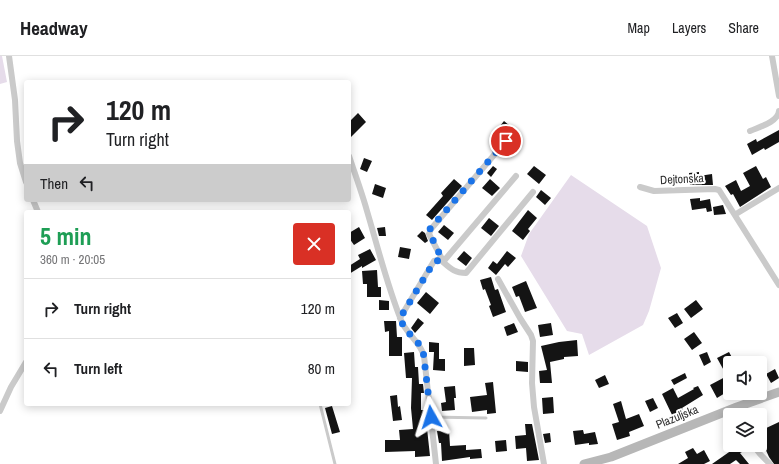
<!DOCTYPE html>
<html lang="en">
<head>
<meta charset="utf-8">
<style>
	body { margin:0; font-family:"Archivo Narrow",sans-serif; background:#f6f6f6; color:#202124; height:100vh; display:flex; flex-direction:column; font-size:15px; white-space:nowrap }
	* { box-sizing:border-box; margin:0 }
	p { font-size:13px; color:#757577 }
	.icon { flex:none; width:22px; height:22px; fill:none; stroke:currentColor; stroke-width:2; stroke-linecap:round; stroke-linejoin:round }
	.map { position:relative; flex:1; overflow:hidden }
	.panel { position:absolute; left:24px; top:154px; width:327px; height:196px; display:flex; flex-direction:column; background:#fff; border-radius:4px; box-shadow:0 2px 10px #0003 }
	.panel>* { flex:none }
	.guide { position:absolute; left:24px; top:24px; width:327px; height:122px; border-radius:4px; box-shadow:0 2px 10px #0003; background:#fff; color:#202124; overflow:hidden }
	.controls { position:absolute; left:723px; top:300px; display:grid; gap:8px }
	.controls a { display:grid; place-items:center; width:44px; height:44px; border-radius:4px; background:#fff; box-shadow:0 2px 10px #0003; font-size:20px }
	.pin { position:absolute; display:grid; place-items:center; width:34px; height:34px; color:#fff; margin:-17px; border:2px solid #fff; border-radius:50%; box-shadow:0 1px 4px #0007 }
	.me { position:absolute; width:44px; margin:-22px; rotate:354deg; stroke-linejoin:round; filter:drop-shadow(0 0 3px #0008) }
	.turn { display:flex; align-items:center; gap:14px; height:84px; padding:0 16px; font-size:18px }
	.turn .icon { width:52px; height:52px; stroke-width:2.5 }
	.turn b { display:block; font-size:28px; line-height:34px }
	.then { display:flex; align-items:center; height:38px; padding:0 16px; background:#0003; gap:8px; font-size:15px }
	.round { display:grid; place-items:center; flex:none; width:42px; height:42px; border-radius:4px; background:#f6f6f6 }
	.head { display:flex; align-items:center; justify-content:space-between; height:68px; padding:0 16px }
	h1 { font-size:24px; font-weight:800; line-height:30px; color:#1e9e55 }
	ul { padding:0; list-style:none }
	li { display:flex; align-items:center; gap:12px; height:60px; padding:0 16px; border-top:1px solid #e0e0e0 }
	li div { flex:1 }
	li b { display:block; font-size:15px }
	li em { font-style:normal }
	header { display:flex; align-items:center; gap:24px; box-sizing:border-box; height:56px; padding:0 20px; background:#fff; border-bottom:1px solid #e0e0e0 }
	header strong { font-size:19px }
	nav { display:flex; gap:22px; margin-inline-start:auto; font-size:14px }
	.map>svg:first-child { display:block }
</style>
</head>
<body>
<header>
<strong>Headway</strong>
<nav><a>Map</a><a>Layers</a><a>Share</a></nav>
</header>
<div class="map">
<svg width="779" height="408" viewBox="0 0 779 408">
	<rect width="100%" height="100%" fill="#fff"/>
	<path fill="#e6dcea" d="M 0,0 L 2,0 L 7,26 L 0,28 Z
		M 571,119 L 647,170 L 661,212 L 649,255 L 643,269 L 589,299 L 582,278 L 567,275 L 521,200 L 529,178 Z"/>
	<path fill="#141414" d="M 358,57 L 366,66 L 349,83 L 349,66 Z
		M 504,65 L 515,74 L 509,82 L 504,81 L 496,75 Z
		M 779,74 L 779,86 L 765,94 L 764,92 L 752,99 L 747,88 L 756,83 L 757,86 Z
		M 364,102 L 372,105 L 367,116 L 360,113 Z
		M 493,110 L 497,113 L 491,121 L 487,117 Z
		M 534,110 L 546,119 L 539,128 L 527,118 Z
		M 756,110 L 763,123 L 766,121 L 771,131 L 740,151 L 733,138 L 731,139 L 725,130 L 736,124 L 741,135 L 750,130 L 743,117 Z
		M 699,116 L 699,120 L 712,118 L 713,129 L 690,129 L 689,117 Z
		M 454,123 L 462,130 L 432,164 L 426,159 L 443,140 L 441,137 Z
		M 490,123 L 500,132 L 492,140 L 482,132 Z
		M 375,128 L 386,132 L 383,142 L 372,138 Z
		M 541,134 L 551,142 L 545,149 L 536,141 Z
		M 700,142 L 700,145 L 710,143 L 712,155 L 707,156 L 706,152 L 692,154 L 690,143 Z
		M 723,149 L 726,158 L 714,159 L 713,151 Z
		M 528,154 L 537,162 L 528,173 L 530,175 L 523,184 L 512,175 Z
		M 489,162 L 499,170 L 491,180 L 481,172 Z
		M 444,169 L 454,177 L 448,184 L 438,176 Z
		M 359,171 L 365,182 L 354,189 L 349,182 L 349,177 Z
		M 385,171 L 386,180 L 379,180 L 377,172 Z
		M 422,175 L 425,177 L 428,185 L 425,187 L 417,180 Z
		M 400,191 L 411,193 L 409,203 L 398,201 Z
		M 370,193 L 376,204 L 362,212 L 362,210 L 349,218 L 349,210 L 360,203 L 358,199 Z
		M 464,195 L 472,202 L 466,210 L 457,203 Z
		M 507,195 L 516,202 L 508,211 L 505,208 L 496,219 L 488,212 L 493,205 L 497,208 Z
		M 377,214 L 378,231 L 381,231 L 381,241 L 367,241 L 367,228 L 363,228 L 362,215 Z
		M 491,221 L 495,234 L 498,233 L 506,256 L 493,261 L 489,250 L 491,249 L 485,233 L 483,234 L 480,224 Z
		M 526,225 L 537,252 L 525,256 L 519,240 L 516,241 L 512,231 Z
		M 426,236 L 439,247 L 430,258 L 417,247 Z
		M 379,244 L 389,245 L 389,254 L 379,254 Z
		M 696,244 L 703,253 L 691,262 L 684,253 Z
		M 677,257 L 683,267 L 675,272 L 668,262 Z
		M 418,262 L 424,267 L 415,277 L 411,272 Z
		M 384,265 L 396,265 L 397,281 L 402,281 L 402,300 L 389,300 L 389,275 L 385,276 Z
		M 514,267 L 518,276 L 507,280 L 504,271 Z
		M 551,267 L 553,279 L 540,281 L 538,269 Z
		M 694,276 L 702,287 L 692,294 L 684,283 Z
		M 577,284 L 578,300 L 564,301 L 564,303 L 550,306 L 552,327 L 540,327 L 539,315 L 547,314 L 541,290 L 559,286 Z
		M 429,286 L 439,287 L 439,303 L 445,303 L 445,315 L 433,314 L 434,296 L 429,296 Z
		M 464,292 L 474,292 L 475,309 L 464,310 Z
		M 414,296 L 415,311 L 418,311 L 419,328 L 423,328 L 424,337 L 421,337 L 421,354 L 425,354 L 430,400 L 415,401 L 415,395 L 385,396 L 385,384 L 400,384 L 399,374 L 413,373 L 411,352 L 412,322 L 406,322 L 404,297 Z
		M 707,296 L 711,306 L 704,310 L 699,299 Z
		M 729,296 L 735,307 L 730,307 L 730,334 L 717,342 L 710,329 L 727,320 L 717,302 Z
		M 516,305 L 528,306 L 528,316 L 516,315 Z
		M 775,313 L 779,322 L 771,327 L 766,318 Z
		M 685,317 L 687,322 L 674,329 L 671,324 Z
		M 605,319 L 609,328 L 599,332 L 595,324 Z
		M 493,326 L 496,357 L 487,358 L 487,354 L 472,356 L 470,341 L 487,339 L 485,327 Z
		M 455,330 L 456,342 L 454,342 L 455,354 L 442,355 L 441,347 L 446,346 L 444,331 Z
		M 698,330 L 703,339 L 682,352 L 685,357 L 674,363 L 662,338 L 673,332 L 678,342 L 694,333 L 693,332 Z
		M 397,339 L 398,351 L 400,350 L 402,364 L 393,365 L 390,340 Z
		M 553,341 L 554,357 L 543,358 L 542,342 Z
		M 653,342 L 658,352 L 650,356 L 645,345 Z
		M 621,345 L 626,363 L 639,358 L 644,370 L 629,376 L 630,380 L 617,384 L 612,368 L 619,366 L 613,348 Z
		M 332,350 L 340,376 L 332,378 L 325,352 Z
		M 779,366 L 779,408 L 774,408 L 769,401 L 760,381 L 760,375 Z
		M 525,368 L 532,368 L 539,404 L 527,405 L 526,392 L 516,393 L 515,380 L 526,379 Z
		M 449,374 L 450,390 L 466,389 L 466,394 L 481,393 L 482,402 L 470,403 L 470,401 L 442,405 L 441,387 L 439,387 L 437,375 Z
		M 583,374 L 584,378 L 595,376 L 598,388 L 589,389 L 589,387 L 575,389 L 573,375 Z
		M 730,374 L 730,389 L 749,389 L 750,392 L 740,397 L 749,408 L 740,408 L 736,404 L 730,408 L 712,408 L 732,394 L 724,377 Z
		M 550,377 L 551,386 L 545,387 L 543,378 Z
		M 506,384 L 507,395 L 496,396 L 495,385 Z
		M 693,392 L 697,398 L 704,394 L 710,405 L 704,408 L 678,408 L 688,402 L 685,396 Z"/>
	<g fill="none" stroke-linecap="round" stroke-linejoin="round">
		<path stroke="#cacaca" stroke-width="3" d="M 320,348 L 335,408
			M 431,361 L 486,362"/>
		<path stroke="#cacaca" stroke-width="6" d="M 9,0 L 15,44 L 17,85 L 20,107 L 26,126
			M 772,0 L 779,40
			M 750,75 C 759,71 778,66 779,55
			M 349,100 C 355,118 362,137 367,155 C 378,192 387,229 401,264 C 406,278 420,285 424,300 L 436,408
			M 640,131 L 654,135 L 715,133 L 719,134 L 779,229
			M 33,144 L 38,156
			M 736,158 L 779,132
			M 442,203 L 429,178 L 431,173 L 506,85
			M 443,206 L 516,120
			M 498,223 L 520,262 L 531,279 L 533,285 L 532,327 L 534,351 L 544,408
			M 400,262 L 434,205 L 442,203 L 443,206 C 451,213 455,217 466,217 L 533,136
			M 737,351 L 740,359
			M 0,355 L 11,331 L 26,306
			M 753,389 L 760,398 L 770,408"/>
		<path stroke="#b7b7b7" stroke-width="9" d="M 584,408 L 611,401 L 737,351 L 779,336"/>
	</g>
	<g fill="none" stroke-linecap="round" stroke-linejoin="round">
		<path stroke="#1a73e8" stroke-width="7" stroke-dasharray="0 12.6" d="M 431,361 L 423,294 C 416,282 405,277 400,262 L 434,206 L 442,203 L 430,178 L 430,173 L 506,85"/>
	</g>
	<g text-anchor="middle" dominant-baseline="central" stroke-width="4" stroke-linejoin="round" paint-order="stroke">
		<g font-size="12" fill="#2d2d2d" stroke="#fff">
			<text transform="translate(682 123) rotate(-3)">Dejtonska</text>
			<text transform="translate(677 361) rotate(-22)">Plazuljska</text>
		</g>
	</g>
</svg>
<div class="controls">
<a><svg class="icon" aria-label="sound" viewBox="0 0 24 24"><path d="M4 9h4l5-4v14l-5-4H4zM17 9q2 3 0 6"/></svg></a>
<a><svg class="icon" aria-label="layers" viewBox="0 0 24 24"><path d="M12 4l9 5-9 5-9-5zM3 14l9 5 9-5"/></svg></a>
</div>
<div class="pin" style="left:506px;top:85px;background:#d93025"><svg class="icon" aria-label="arrive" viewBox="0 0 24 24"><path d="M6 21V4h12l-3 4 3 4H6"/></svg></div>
<svg class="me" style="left:431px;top:361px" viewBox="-20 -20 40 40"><path d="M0-17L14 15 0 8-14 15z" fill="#1a73e8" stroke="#fff" stroke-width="4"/></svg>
<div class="guide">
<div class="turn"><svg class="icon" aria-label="right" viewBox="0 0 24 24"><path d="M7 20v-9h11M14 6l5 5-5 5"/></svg><div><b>120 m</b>Turn right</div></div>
<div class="then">Then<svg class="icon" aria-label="left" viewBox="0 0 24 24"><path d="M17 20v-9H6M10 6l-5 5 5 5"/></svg></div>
</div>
<section class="panel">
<div class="head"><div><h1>5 min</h1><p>360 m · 20:05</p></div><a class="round" style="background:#d93025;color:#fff"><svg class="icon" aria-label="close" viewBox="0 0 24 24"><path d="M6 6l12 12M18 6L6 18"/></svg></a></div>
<ul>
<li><svg class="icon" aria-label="right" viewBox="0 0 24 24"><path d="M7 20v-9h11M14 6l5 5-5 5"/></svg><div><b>Turn right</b></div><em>120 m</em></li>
<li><svg class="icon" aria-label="left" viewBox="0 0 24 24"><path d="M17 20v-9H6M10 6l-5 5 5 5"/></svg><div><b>Turn left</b></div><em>80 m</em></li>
</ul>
</section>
</div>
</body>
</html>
